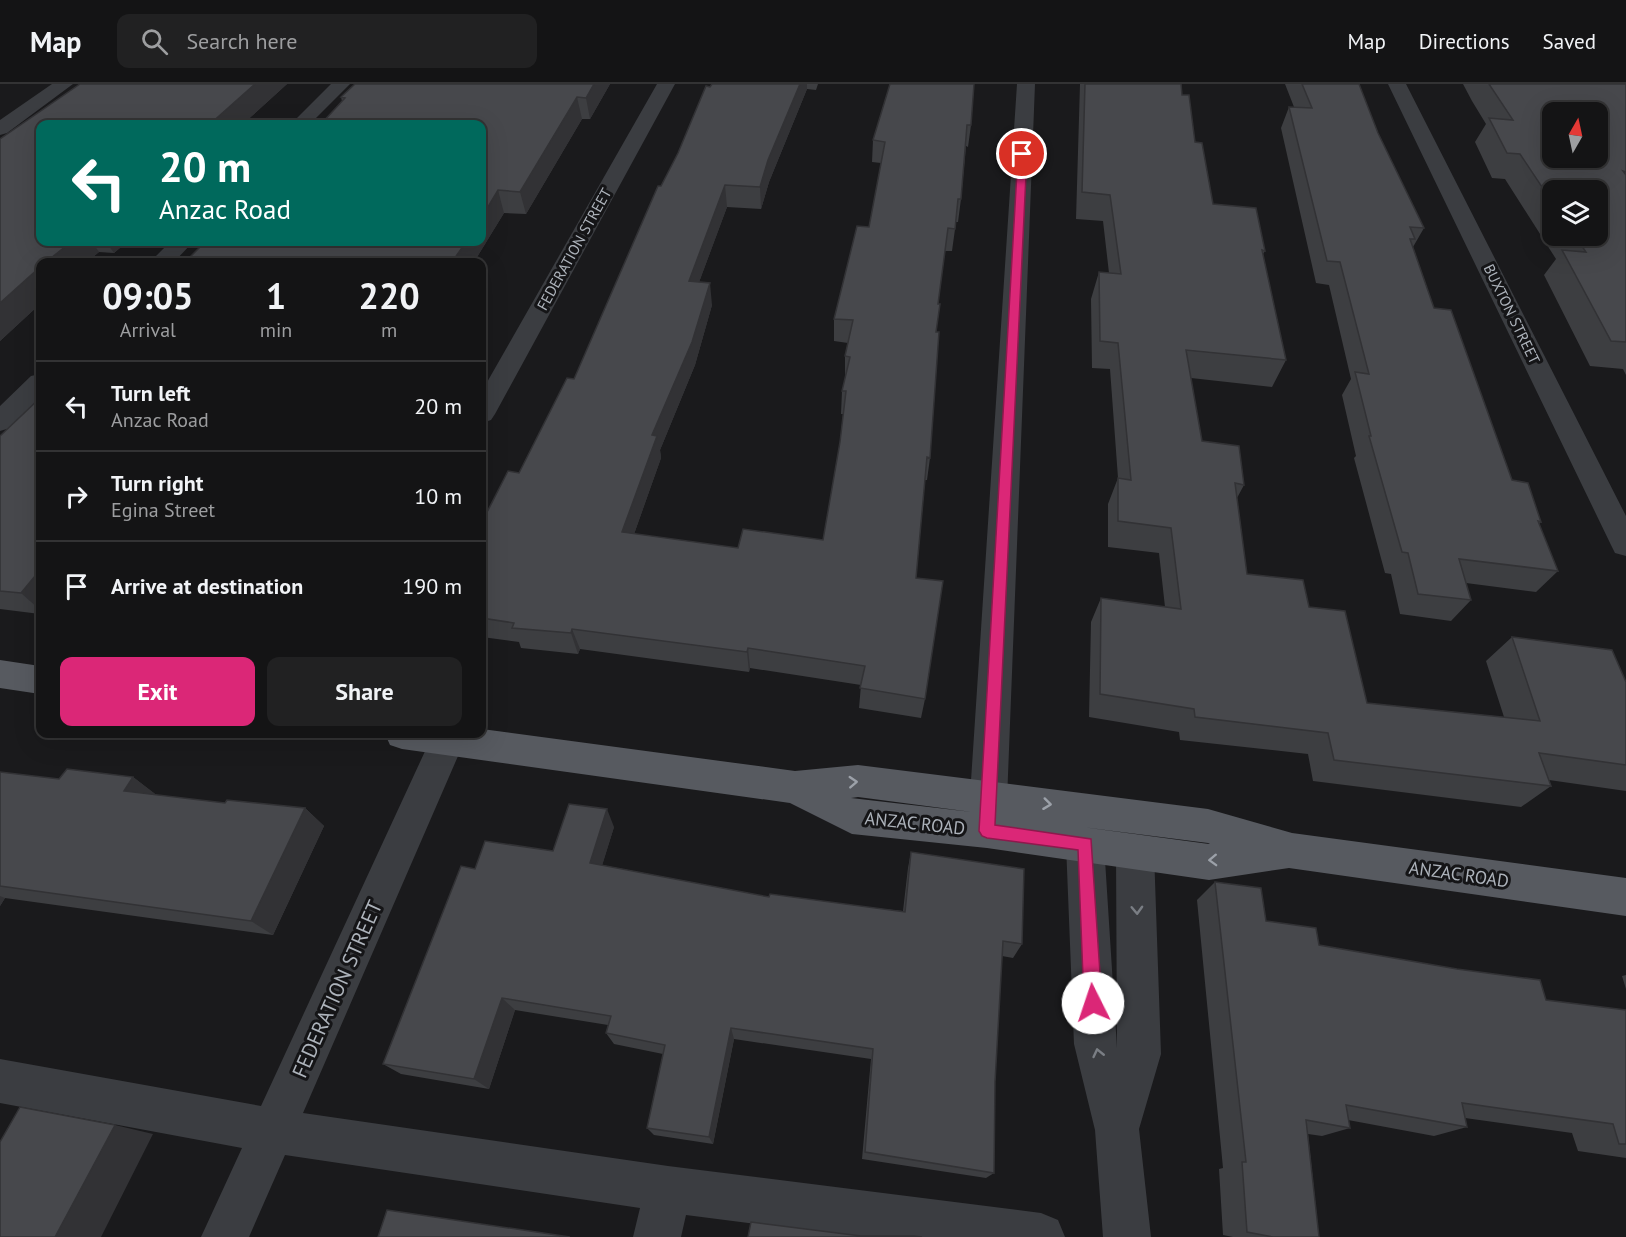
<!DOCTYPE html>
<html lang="en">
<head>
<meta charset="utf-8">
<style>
	body { margin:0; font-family:"PT Sans",sans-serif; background:#212122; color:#f1f3f6; height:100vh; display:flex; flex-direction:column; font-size:22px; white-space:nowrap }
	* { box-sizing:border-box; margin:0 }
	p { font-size:20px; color:#9d9ea0 }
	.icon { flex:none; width:33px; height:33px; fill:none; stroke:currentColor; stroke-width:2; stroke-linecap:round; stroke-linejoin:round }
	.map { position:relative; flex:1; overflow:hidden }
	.sheet { position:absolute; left:36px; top:174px; width:450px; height:480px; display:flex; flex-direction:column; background:#141415; border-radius:12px; box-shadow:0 6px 24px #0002,0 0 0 2px #333334 }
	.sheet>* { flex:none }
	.banner { position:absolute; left:36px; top:36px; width:450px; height:126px; border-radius:12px; box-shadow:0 6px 24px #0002,0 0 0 2px #333334; background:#00695c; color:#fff; overflow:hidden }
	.needle { width:39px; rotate:9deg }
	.tools { position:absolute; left:1542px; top:18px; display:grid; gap:12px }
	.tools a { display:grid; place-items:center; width:66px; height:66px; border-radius:12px; background:#141415; box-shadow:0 6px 24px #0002,0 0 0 2px #333334; font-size:30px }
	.pin { position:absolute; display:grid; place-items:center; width:51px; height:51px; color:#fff; margin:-26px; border:3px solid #fff; border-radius:50%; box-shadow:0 2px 6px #0007 }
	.me { position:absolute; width:66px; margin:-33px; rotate:356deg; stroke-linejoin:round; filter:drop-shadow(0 0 4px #0008) }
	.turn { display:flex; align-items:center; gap:21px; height:126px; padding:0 24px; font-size:27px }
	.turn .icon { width:78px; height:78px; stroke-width:2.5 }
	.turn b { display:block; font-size:42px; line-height:51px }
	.eta { display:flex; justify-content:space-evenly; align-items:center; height:102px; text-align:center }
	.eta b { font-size:36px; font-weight:700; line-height:42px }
	.action { display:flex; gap:12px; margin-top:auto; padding:12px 24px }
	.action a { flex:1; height:69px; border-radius:12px; background:#db2777; color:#fff; font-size:24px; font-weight:700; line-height:69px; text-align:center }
	.action a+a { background:#212122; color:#f1f3f6 }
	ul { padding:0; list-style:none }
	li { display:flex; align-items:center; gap:18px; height:90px; padding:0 24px; border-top:2px solid #333334 }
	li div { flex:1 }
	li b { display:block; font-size:22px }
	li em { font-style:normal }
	header { display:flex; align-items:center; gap:36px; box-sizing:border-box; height:84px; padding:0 30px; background:#141415; border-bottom:2px solid #333334 }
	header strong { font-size:28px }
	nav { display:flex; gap:33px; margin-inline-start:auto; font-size:21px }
	.search { width:420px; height:54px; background:#212122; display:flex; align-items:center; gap:15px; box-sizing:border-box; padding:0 21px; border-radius:12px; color:#9d9ea0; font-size:22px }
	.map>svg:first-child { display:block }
</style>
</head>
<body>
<header>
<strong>Map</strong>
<div class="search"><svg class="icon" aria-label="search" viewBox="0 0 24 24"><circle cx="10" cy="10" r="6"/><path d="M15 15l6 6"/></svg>Search here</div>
<nav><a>Map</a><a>Directions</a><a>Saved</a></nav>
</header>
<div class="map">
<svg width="1626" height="1153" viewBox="0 0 1626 1153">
	<rect width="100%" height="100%" fill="#1a1a1c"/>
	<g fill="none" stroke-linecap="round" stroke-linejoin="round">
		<path fill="#3b3d41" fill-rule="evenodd" d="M 52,0 L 73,0 L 7,49 L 0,51 L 0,36 Z
			M 331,0 L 350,0 L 310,40 L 291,40 Z
			M 657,0 L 675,0 L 495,330 L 491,336 L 482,339 L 482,307 Z
			M 1017,0 L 1035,0 L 1006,742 L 1000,754 L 987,759 L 974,754 L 968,742 Z
			M 1388,0 L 1406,0 L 1626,432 L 1626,472 L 1615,469 L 1611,461 Z
			M 170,158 L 193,158 L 174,178 L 150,178 Z
			M 40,290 L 40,313 L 10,344 L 0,347 L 0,322 L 31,292 Z
			M 433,650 L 461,650 L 465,656 L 303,1029 L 668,1082 L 1041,1129 L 1058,1136 L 1065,1153 L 858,1153 L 686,1131 L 681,1153 L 633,1153 L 640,1124 L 285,1071 L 249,1153 L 201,1153 L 242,1064 L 0,1019 L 0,975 L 261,1022 Z
			M 1085,742 L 1098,748 L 1104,760 L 1117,964 L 1116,768 L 1122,755 L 1135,750 L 1148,755 L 1154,768 L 1161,970 L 1139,1045 L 1151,1153 L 1103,1153 L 1095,1046 L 1074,960 L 1066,760 L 1072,748 Z"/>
		<path fill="#575a60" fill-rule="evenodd" d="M 0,576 L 40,582 L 40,610 L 0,604 Z
			M 482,645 L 795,687 L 858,681 L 1208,725 L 1292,749 L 1626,794 L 1626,832 L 1289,784 L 1209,796 L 987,764 L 852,750 L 790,719 L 402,665 L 390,661 L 385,650 L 482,650 ZM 858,713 L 972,728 L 851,714 ZM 1082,743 L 1208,759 L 1210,760 L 1209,760 Z"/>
	</g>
	<path fill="#3d3e41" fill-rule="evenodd" d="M 80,0 L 287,0 L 243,40 L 40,40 L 40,158 L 127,158 L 114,169 L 99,168 L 87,178 L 40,178 L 40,220 L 0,257 L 0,55 Z
		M 355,0 L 610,0 L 590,35 L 582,35 L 526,130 L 504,129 L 474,178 L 185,178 L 482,158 L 342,17 L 341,13 Z
		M 712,0 L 818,0 L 816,6 L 807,5 L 769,98 L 761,125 L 727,123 L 699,198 L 712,221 L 695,281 L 660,366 L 661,374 L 634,450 L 738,464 L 823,456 L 840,358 L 843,330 L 841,330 L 842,307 L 845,295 L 845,272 L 848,259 L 834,257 L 834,235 L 869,143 L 881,79 L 872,78 L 873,56 L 890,0 L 971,41 L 968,63 L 966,62 L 961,115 L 958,138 L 956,138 L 952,167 L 945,167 L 938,220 L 930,374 L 927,396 L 925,396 L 916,494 L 925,615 L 921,634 L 859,624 L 861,601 L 750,584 L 749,588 L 580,565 L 578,570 L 521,564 L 519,558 L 482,553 L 482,438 L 519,389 L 574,295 L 661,102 L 678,69 Z
		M 1080,0 L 1181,0 L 1182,11 L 1213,120 L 1265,167 L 1263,170 L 1286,276 L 1272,303 L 1191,294 L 1202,357 L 1244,401 L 1237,414 L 1247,490 L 1309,523 L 1367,619 L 1504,633 L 1486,577 L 1512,553 L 1626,598 L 1626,707 L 1549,696 L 1551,702 L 1521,723 L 1313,697 L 1308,670 L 1180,656 L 1179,648 L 1089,633 L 1091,538 L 1101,514 L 1165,523 L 1159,469 L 1108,463 L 1108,420 L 1118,394 L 1110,285 L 1092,284 L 1091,215 L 1099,188 L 1109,189 L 1103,137 L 1076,135 Z
		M 1285,0 L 1359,0 L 1378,49 L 1424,144 L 1413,163 L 1434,224 L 1512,396 L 1541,438 L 1539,440 L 1558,487 L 1536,508 L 1466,499 L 1471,516 L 1451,537 L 1400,530 L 1391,490 L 1385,489 L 1354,374 L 1356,372 L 1342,311 L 1351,295 L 1329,201 L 1316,199 L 1281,44 L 1289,23 L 1294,23 Z
		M 1463,0 L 1626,0 L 1626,291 L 1623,285 L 1590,282 L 1544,191 L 1556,175 L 1505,95 L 1492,94 L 1475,58 L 1486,40 L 1472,17 ZM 1552,106 L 1598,152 L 1552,152 Z
		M 40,314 L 40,530 L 0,525 L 0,352 Z
		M 0,688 L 59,695 L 133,693 L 156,711 L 225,719 L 305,724 L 324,742 L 273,851 L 5,814 L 0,822 Z
		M 614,743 L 602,781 L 769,813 L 903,827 L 908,784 L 911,768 L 1022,860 L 1013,874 L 1002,872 L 995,998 L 994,1089 L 986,1094 L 862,1075 L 871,975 L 734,955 L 713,1060 L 654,1051 L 647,1044 L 663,970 L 614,960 L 606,949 L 608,941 L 515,926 L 489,1005 L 401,990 L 383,980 L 475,785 L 553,767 Z
		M 1215,798 L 1266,837 L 1319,861 L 1546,916 L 1626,926 L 1626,1074 L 1578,1067 L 1572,1049 L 1465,1034 L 1467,1043 L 1434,1052 L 1348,1036 L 1350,1044 L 1322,1052 L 1308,1050 L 1319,1153 L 1233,1153 L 1223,1151 L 1219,1085 L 1223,1084 L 1197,816 Z
		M 1626,891 L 1626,905 L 1622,892 Z"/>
	<path fill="#323235" d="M 255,0 L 287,0 L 243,40 L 210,40 Z
		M 594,0 L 610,0 L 590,35 L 586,14 Z
		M 800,0 L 807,0 L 807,5 L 769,98 L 761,125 L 760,103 L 768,76 Z
		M 577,13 L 582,35 L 526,130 L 520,108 Z
		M 725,101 L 727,123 L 691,220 L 689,197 Z
		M 498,106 L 504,129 L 474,178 L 452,178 L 466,158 L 482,158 L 482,133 Z
		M 71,158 L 92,158 L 99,168 L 87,178 L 46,178 Z
		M 106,158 L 127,158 L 114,169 Z
		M 40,183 L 40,220 L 0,257 L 0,219 Z
		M 710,199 L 712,221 L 695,281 L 660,366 L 661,374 L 627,470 L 622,448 L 652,351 Z
		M 40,486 L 40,526 L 21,509 Z
		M 572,545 L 580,565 L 578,570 L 571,549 Z
		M 748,564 L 750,584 L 749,588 L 747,568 Z
		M 133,693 L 158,712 L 124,707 Z
		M 305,724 L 324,742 L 273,851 L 251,837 Z
		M 607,725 L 614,743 L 598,795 L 590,779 Z
		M 0,812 L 5,814 L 0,822 Z
		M 502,914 L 515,926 L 489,1005 L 474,995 Z
		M 731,944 L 734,955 L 713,1060 L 709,1053 Z
		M 115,1041 L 153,1050 L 101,1153 L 55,1153 Z"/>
	<path fill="#47484c" stroke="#323235" stroke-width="1.5" fill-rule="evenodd" d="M 80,0 L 255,0 L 210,40 L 40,40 L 40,158 L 71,158 L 46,178 L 40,178 L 40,183 L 0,219 L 0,55 Z
		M 355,0 L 594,0 L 586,14 L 577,13 L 520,108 L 498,106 L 482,133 L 482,40 L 321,40 L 345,14 L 341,13 Z
		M 712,0 L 800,0 L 768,76 L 760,103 L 725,101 L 689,197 L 710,199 L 692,258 L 652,351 L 657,352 L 622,448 L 738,464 L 743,445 L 823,456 L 840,358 L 846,307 L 842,307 L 850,273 L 845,272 L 853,236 L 834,235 L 857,142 L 869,143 L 885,58 L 873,56 L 890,0 L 974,0 L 971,41 L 967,41 L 961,115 L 958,115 L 955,145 L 948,144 L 938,220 L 940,220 L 936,248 L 939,248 L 930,374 L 927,373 L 916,494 L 943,497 L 925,615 L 860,604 L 865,582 L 748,564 L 747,568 L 572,545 L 571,549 L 512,544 L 514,539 L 482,534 L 482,438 L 508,387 L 519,389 L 567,294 L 574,295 L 658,102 L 661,102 L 678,69 L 706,2 L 710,3 Z
		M 1085,0 L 1181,0 L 1182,11 L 1189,11 L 1195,58 L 1202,59 L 1213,120 L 1256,124 L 1265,167 L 1262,166 L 1286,276 L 1186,266 L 1202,357 L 1239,362 L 1244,401 L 1235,399 L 1247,490 L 1303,496 L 1309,523 L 1345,527 L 1367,619 L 1540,637 L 1512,553 L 1612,566 L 1626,598 L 1626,681 L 1539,669 L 1551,702 L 1334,676 L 1328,649 L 1195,633 L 1194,625 L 1100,610 L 1101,514 L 1181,525 L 1171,444 L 1118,437 L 1118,394 L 1131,396 L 1118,259 L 1100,257 L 1099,188 L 1121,190 L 1110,111 L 1082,108 Z
		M 1302,0 L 1359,0 L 1378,49 L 1424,144 L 1410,143 L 1415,155 L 1410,155 L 1434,224 L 1451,226 L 1512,396 L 1528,399 L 1541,438 L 1538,437 L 1558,487 L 1459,475 L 1471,516 L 1418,510 L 1408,469 L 1402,468 L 1369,352 L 1371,352 L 1355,288 L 1369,290 L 1340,178 L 1327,177 L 1289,23 L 1312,24 Z
		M 1489,0 L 1626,0 L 1626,88 L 1623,87 L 1626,91 L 1626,258 L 1611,257 L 1562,166 L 1586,168 L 1575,152 L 1598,152 L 1598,106 L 1552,106 L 1552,118 L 1520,70 L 1507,69 L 1489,34 L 1513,36 ZM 1552,28 L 1598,28 L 1598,74 L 1552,74 Z
		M 205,158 L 466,158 L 452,178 L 185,178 Z
		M 40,314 L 40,486 L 21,509 L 0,507 L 0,352 Z
		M 67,685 L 133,693 L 124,707 L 225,719 L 227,716 L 305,724 L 251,837 L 0,802 L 0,688 L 59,695 Z
		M 569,720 L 607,725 L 590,779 L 769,813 L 770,810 L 905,828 L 911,768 L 1024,785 L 1022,860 L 1003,857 L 995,998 L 994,1089 L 865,1068 L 873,965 L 731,944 L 709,1053 L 647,1044 L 665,961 L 606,949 L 611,932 L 502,914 L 474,995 L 383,980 L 461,782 L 475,785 L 485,757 L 553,767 Z
		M 1215,798 L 1261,804 L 1266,837 L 1316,844 L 1319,861 L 1457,885 L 1540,896 L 1546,916 L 1626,926 L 1626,1060 L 1619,1060 L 1613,1040 L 1462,1019 L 1467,1043 L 1346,1021 L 1350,1044 L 1306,1036 L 1319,1153 L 1273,1153 L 1247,1148 L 1242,1078 L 1246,1078 Z
		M 20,1023 L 115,1041 L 55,1153 L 0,1153 L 0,1058 Z
		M 387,1126 L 570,1153 L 378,1153 Z
		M 751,1138 L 861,1152 L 914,1152 L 922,1153 L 748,1153 Z"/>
	<defs><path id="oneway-chevron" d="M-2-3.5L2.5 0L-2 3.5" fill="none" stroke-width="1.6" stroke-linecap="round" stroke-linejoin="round" transform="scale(1.5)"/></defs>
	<g stroke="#9ca1a9">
		<use href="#oneway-chevron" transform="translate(853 698) rotate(-3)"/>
		<use href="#oneway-chevron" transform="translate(1047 720) rotate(7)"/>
		<use href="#oneway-chevron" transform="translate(1213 776) rotate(178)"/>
	</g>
	<g stroke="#7a7e84">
		<use href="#oneway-chevron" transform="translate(1137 826) rotate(88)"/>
		<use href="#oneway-chevron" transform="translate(1098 969) rotate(-103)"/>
	</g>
	<path fill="#db2777" stroke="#8e194d" stroke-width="1.5" d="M 1022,67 L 1027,70 L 995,741 L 1091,755 L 1102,919 L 1099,925 L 1093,928 L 1087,925 L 1084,919 L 1078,766 L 987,754 L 982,752 L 979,747 L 1018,70 Z"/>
	<g text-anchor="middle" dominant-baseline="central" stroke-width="6" stroke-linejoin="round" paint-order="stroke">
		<g font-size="15" fill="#adb3bb" stroke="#151517">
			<text transform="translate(574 165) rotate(-61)">FEDERATION STREET</text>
			<text transform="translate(1512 230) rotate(64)">BUXTON STREET</text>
		</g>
		<g font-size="18" fill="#adb3bb" stroke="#151517">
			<text transform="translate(915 739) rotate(6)">ANZAC ROAD</text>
			<text transform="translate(1459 790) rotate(8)">ANZAC ROAD</text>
		</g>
		<g font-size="21" fill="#adb3bb" stroke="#151517">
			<text transform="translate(337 905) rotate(-66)">FEDERATION STREET</text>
		</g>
	</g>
</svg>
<div class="tools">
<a><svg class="needle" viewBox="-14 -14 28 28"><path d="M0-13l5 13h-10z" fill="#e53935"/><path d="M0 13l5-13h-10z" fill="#9d9ea0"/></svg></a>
<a><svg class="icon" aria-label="layers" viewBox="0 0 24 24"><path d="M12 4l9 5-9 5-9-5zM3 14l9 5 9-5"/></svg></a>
</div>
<div class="pin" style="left:1022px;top:70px;background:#d93025"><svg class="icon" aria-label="arrive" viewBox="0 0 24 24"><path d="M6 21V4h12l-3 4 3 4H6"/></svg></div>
<svg class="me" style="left:1093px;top:919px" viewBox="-20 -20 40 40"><circle r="19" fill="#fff"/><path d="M0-13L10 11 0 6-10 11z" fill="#db2777"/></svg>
<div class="banner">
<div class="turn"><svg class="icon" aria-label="left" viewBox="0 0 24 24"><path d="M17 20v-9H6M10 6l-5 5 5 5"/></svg><div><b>20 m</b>Anzac Road</div></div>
</div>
<section class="sheet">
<div class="eta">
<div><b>09:05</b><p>Arrival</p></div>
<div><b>1</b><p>min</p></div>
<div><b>220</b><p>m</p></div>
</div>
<ul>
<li><svg class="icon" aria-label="left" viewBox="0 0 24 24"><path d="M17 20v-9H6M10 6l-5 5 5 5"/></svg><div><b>Turn left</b><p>Anzac Road</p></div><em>20 m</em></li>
<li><svg class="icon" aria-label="right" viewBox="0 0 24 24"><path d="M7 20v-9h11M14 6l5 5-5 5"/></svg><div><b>Turn right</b><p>Egina Street</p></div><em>10 m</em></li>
<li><svg class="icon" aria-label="arrive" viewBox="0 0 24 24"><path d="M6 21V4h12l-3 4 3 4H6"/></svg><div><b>Arrive at destination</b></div><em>190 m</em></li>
</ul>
<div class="action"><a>Exit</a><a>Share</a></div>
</section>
</div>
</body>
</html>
